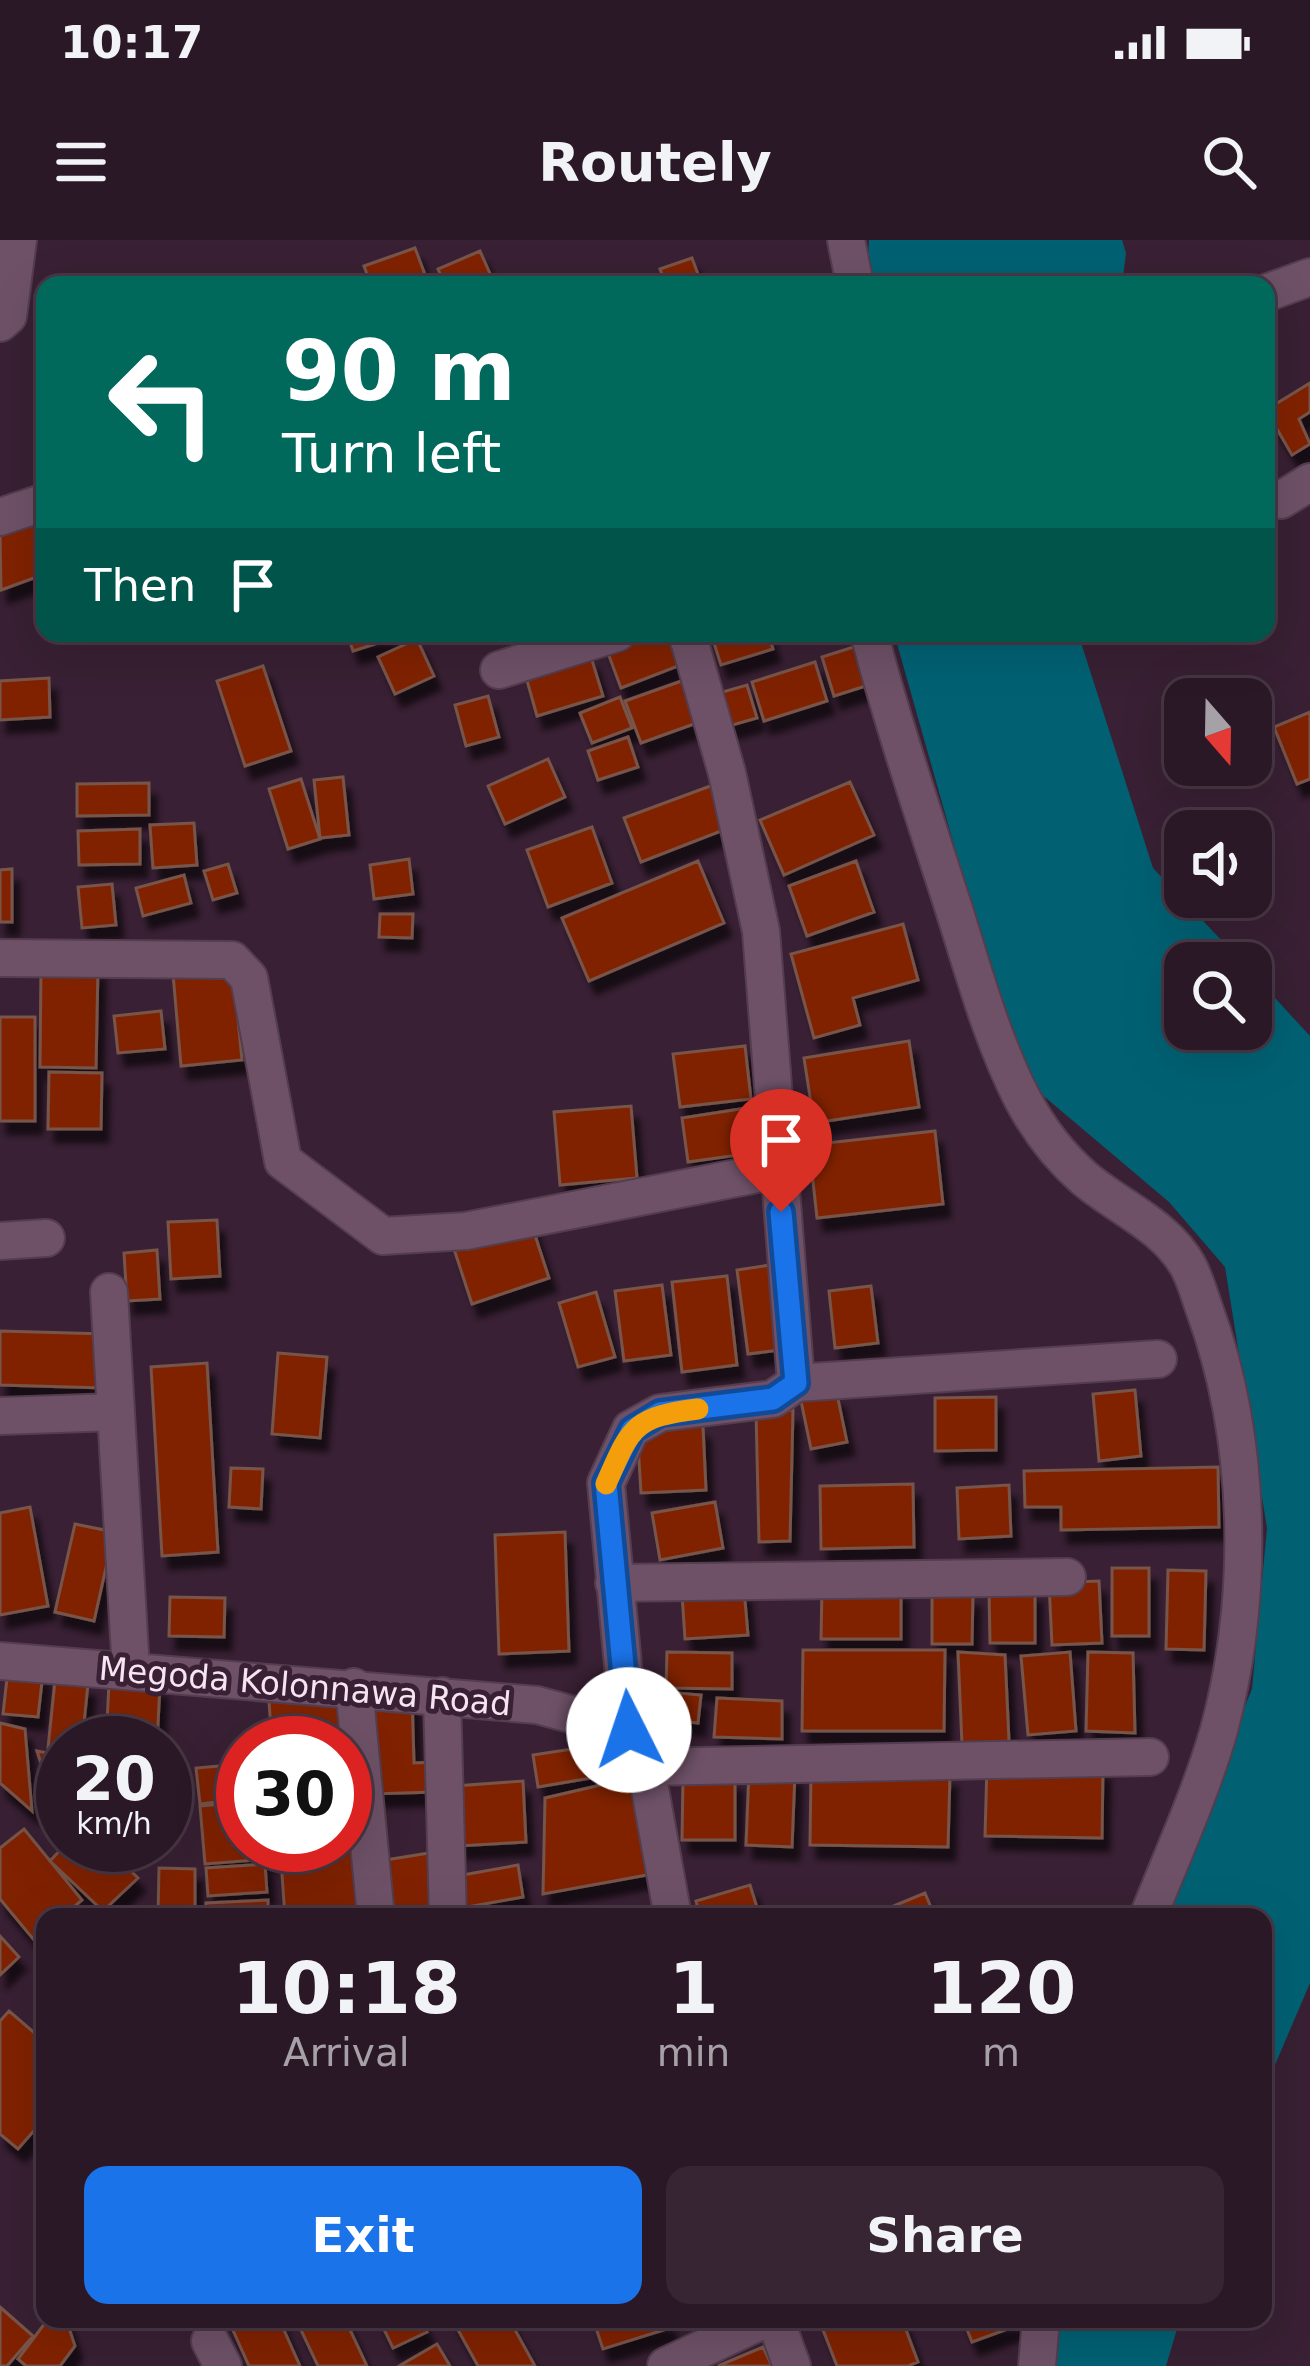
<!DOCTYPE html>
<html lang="en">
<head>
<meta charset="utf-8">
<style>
	body { margin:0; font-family:"DejaVu Sans",sans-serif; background:#372533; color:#f1f3f6; height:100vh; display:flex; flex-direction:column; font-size:45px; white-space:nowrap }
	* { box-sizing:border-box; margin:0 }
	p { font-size:39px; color:#a6a0a7 }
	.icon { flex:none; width:66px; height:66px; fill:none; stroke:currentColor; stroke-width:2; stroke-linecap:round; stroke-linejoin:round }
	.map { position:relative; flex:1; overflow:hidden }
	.side { position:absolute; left:36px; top:1668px; width:1236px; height:420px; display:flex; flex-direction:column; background:#2b1827; border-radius:24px; box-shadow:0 12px 48px #0002,0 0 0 3px #473744 }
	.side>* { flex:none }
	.top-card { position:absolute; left:36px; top:36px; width:1239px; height:366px; border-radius:24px; box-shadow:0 12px 48px #0002,0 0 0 3px #473744; background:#00695c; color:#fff; overflow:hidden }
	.needle { width:78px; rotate:160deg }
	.fabs { position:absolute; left:1164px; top:438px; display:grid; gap:24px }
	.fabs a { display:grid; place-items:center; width:108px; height:108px; border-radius:24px; background:#2b1827; box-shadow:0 12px 48px #0002,0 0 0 3px #473744; font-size:60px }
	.speed { position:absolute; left:36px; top:1476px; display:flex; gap:24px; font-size:60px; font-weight:700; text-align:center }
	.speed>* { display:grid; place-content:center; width:156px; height:156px; border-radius:50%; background:#2b1827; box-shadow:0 12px 48px #0002,0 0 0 3px #473744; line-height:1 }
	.speed small { font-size:30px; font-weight:400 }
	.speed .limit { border:18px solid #d22; background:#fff; color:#111 }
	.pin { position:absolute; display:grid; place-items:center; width:102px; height:102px; color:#fff; margin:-123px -51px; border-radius:50% 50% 50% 0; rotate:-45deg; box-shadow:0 0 12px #0007 }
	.pin .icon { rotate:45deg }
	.me { position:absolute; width:132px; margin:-66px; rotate:356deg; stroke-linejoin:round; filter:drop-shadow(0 0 9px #0008) }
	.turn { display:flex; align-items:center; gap:42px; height:252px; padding:0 48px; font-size:54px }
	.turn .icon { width:156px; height:156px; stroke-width:2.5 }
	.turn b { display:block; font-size:84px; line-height:102px }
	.then { display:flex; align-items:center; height:114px; padding:0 48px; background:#0003; gap:24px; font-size:45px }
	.eta { display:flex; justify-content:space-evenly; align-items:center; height:204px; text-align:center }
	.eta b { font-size:72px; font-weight:600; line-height:84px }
	.action { display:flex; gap:24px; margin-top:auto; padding:24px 48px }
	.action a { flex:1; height:138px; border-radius:24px; background:#1a73e8; color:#fff; font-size:48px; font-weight:600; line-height:138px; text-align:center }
	.action a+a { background:#372533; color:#f1f3f6 }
	.status { display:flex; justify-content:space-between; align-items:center; height:84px; padding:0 60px; background:#2b1827; direction:ltr }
	.status svg { height:33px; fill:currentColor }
	header { display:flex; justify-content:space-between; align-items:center; height:156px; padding:0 48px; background:#2b1827; font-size:54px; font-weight:600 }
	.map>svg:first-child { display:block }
</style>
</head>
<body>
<div class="status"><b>10:17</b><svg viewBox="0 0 49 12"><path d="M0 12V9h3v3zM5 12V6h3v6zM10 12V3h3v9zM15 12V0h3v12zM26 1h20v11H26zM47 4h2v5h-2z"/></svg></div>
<header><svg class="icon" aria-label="menu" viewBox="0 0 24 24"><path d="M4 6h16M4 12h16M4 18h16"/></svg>Routely<svg class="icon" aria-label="search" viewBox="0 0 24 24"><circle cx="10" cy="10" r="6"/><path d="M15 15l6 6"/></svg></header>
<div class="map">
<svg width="1310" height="2126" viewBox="0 0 1310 2126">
	<defs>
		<filter id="shadow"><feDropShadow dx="7" dy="13" stdDeviation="3" flood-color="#0009"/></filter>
	</defs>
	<rect width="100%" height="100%" fill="#392034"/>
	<path fill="#016173" d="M 869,0 L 1122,0 L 1126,13 L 1122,45 L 866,45 Z
		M 894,393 L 1078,393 L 1153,628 L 1243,723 L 1185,723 L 1185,789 L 1251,789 L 1251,732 L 1310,796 L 1310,1743 L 1263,1853 L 1263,1677 L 1157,1677 L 1252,1449 L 1267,1288 L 1225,1027 L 1169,962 L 1033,847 L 1001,771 Z
		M 1052,2079 L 1180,2079 L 1166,2126 L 1051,2126 Z"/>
	<path fill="#802205" stroke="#78544a" stroke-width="3" filter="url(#shadow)" d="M 415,8 L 429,45 L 371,45 L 364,26 Z
		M 480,11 L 495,45 L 445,45 L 438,29 Z
		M 692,18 L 702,45 L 666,45 L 660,29 Z
		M 1310,143 L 1310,172 L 1299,179 L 1310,204 L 1292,215 L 1266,170 Z
		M 42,278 L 45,334 L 1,350 L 0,294 Z
		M 347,393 L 409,393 L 353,411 Z
		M 637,393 L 675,393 L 686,423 L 621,448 L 605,405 Z
		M 730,393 L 768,393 L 773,409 L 721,425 L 714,403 L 732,398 Z
		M 417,399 L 434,436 L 395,454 L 378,417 Z
		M 860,405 L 872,444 L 834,456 L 822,417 Z
		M 591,417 L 603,456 L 537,476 L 526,437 Z
		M 815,422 L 827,461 L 764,481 L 752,442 Z
		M 263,426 L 291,511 L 245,526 L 217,441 Z
		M 49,438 L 50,477 L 0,480 L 0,441 Z
		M 690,438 L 705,480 L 641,503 L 625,461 Z
		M 747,445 L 757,478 L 729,486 L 719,453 Z
		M 488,456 L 499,497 L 466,506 L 455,465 Z
		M 620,457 L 632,488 L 592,503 L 580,473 Z
		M 1310,472 L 1310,539 L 1297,544 L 1274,487 Z
		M 628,497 L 638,527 L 598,540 L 588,511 Z
		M 548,519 L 565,557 L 505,584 L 488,546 Z
		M 343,537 L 349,595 L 320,598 L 314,540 Z
		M 301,539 L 320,599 L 288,609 L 269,549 Z
		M 850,542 L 874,595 L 784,635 L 760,580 Z
		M 149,543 L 149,575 L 77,576 L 77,544 Z
		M 713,545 L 729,588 L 641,622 L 624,578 Z
		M 194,583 L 197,625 L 153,628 L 150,585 Z
		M 592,587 L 612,643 L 548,667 L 527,610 Z
		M 140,589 L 140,624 L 79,625 L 78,591 Z
		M 409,619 L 413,654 L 374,659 L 370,625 Z
		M 698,621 L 724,683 L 589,741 L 562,678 Z
		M 856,621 L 874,672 L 807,696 L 789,646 Z
		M 228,624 L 237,653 L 213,660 L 204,631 Z
		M 12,629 L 12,682 L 0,682 L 0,630 Z
		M 184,635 L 191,663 L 143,676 L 136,648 Z
		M 112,644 L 116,685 L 82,688 L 78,647 Z
		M 380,674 L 413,674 L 412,698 L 379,697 Z
		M 903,684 L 918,740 L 853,758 L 860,785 L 814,798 L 791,714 Z
		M 41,726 L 98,727 L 96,828 L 40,827 Z
		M 233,728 L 242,820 L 181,826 L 173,734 Z
		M 161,771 L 165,809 L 118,813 L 114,776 Z
		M 0,777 L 35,777 L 35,881 L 0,881 Z
		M 909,801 L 919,867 L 814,883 L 804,818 Z
		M 745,806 L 751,859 L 680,867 L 673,814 Z
		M 49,832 L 102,833 L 101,889 L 48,889 Z
		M 631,866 L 637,938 L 560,945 L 554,872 Z
		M 753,867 L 760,912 L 688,922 L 682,878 Z
		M 935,891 L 943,964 L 817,978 L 809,905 Z
		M 217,980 L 220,1036 L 171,1039 L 168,982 Z
		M 531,983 L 549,1038 L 472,1064 L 454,1009 Z
		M 157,1010 L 160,1059 L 127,1061 L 124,1013 Z
		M 777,1024 L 788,1109 L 748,1114 L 737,1030 Z
		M 727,1036 L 737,1125 L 682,1132 L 672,1042 Z
		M 662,1045 L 671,1115 L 624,1121 L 615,1051 Z
		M 871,1046 L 878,1103 L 835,1108 L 829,1051 Z
		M 596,1052 L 615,1117 L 578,1127 L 559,1063 Z
		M 0,1091 L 106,1094 L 104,1148 L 0,1145 Z
		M 278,1113 L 327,1117 L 320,1198 L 272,1194 Z
		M 207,1123 L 218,1312 L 162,1316 L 151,1127 Z
		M 1135,1150 L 1141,1216 L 1099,1221 L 1093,1154 Z
		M 837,1154 L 847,1202 L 811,1209 L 801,1161 Z
		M 996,1157 L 996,1210 L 935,1211 L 935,1158 Z
		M 793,1170 L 790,1301 L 759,1302 L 756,1171 Z
		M 703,1186 L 706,1250 L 641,1253 L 637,1188 Z
		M 1218,1227 L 1219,1287 L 1061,1290 L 1061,1267 L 1025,1267 L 1024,1231 Z
		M 231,1228 L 263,1229 L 261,1269 L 229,1267 Z
		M 913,1244 L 914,1307 L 821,1309 L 820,1246 Z
		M 1009,1245 L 1011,1296 L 959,1299 L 957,1248 Z
		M 715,1262 L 723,1308 L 660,1320 L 652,1273 Z
		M 30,1267 L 48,1366 L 0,1375 L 0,1273 Z
		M 75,1284 L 114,1292 L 94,1381 L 55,1372 Z
		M 565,1292 L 569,1411 L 499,1414 L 495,1295 Z
		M 1112,1328 L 1149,1328 L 1149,1396 L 1112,1396 Z
		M 1168,1330 L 1206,1331 L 1204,1410 L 1166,1409 Z
		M 1099,1341 L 1102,1403 L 1052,1405 L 1049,1343 Z
		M 822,1347 L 901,1347 L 901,1399 L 821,1399 Z
		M 744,1349 L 748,1395 L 685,1399 L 682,1354 Z
		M 989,1350 L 1035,1350 L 1035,1403 L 990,1403 Z
		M 932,1353 L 973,1354 L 972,1404 L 932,1404 Z
		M 170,1357 L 225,1358 L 224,1397 L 169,1396 Z
		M 803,1410 L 945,1410 L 944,1491 L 802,1491 Z
		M 667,1412 L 732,1413 L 732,1449 L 666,1448 Z
		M 958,1412 L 1005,1415 L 1009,1501 L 962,1505 Z
		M 1070,1412 L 1076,1491 L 1028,1495 L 1021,1416 Z
		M 1088,1412 L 1133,1413 L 1135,1493 L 1086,1491 Z
		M 8,1429 L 43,1433 L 38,1477 L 3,1474 Z
		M 55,1440 L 88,1444 L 82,1503 L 63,1503 L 63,1509 L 48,1508 Z
		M 109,1443 L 160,1445 L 157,1503 L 106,1503 Z
		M 268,1448 L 347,1450 L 362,1677 L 285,1677 L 280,1605 L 345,1605 L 345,1503 L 272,1503 Z
		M 665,1452 L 701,1455 L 698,1483 L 663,1479 Z
		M 412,1454 L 414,1523 L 434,1522 L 435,1552 L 371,1554 L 368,1456 Z
		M 717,1458 L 782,1461 L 782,1499 L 714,1497 Z
		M 0,1483 L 25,1489 L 32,1571 L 0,1543 Z
		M 602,1503 L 634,1503 L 658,1633 L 543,1654 L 545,1558 L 605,1544 Z
		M 592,1506 L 597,1537 L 538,1547 L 533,1515 Z
		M 37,1511 L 63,1516 L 63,1592 Z
		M 243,1524 L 243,1559 L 200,1564 L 196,1528 Z
		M 987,1525 L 1103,1527 L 1102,1598 L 985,1596 Z
		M 749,1531 L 795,1533 L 792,1607 L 746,1605 Z
		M 811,1532 L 950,1534 L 948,1607 L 810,1605 Z
		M 683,1538 L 735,1538 L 735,1600 L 682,1600 Z
		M 523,1541 L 526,1602 L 459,1606 L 455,1546 Z
		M 243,1562 L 243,1605 L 268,1605 L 269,1619 L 205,1624 L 200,1566 Z
		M 24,1589 L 82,1660 L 62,1677 L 45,1677 L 45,1691 L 34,1700 L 0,1659 L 0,1608 Z
		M 65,1605 L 104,1605 L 138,1638 L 103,1671 L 50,1621 Z
		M 429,1613 L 439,1677 L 388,1677 L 379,1621 Z
		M 265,1624 L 267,1652 L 208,1656 L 206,1628 Z
		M 518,1625 L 523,1657 L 462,1668 L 457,1636 Z
		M 159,1628 L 195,1629 L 195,1677 L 158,1677 Z
		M 750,1645 L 760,1677 L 700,1677 L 696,1661 Z
		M 925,1653 L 935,1677 L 867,1677 Z
		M 268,1660 L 268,1677 L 206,1677 L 206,1663 Z
		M 0,1696 L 19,1717 L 0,1735 Z
		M 9,1771 L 45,1802 L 45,1878 L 18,1909 L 0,1894 L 0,1781 Z
		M 0,2067 L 33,2096 L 7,2126 L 0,2126 Z
		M 48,2079 L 66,2079 L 75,2106 L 60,2126 L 26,2126 L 18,2119 Z
		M 228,2079 L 279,2079 L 300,2126 L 249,2126 Z
		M 321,2079 L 345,2079 L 367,2126 L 318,2126 L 300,2088 Z
		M 379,2079 L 421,2079 L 427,2092 L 393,2108 Z
		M 452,2079 L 509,2079 L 535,2126 L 478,2126 Z
		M 593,2079 L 667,2079 L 670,2088 L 603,2109 Z
		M 828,2079 L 902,2079 L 918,2122 L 908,2126 L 837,2126 L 820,2082 Z
		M 963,2079 L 1035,2079 L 972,2102 Z
		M 437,2104 L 450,2126 L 399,2126 Z
		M 763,2107 L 772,2126 L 718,2126 Z"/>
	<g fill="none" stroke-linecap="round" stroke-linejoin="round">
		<g stroke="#533d4e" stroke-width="40">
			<path id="minor" d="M 846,0 L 855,45
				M 1266,53 L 1310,37
				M 0,83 L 8,76 L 18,0
				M 1281,260 L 1310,242
				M 0,277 L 45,262
				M 869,393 C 893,484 923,573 952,663 C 973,729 991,798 1023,860 C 1038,888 1060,917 1084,938 C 1118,967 1165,985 1188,1026 C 1195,1039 1199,1054 1204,1068 C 1252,1199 1255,1355 1219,1490 C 1201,1553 1172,1616 1148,1677
				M 499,430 L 617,393
				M 0,718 L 232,720 L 249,738 L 283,921 L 383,996 L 466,991 L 777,930
				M 0,1001 L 46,998
				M 109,1052 L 131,1431
				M 796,1143 L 1158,1119
				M 0,1176 L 116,1172
				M 614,1343 L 1067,1337
				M 0,1421 L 537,1465 L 629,1490 L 646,1527 L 673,1677
				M 354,1447 L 376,1677
				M 442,1456 L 448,1677
				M 629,1490 L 606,1243 L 631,1189 L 660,1173 L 773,1159 L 796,1143 L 761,691 L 727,533 L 687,393
				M 646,1527 L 1150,1517
				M 775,2079 L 792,2126
				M 210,2101 L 223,2126
				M 666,2126 L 765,2079
				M 1037,2126 L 1041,2079"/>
		</g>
		<use href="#minor" stroke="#6e5167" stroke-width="36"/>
	</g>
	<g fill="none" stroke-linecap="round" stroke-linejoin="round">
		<g stroke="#114b97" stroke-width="30">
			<path id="route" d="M 629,1490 L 606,1243 L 632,1190 L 660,1173 L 773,1159 L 796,1143 L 781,972"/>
		</g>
		<use href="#route" stroke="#1a73e8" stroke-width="21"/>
		<path stroke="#f59e0b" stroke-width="21" d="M 606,1244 C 631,1187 633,1177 698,1169"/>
	</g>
	<g text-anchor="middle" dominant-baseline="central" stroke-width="10" stroke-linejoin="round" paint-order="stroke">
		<g font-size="33" fill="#f6e4f1" stroke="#392034">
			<text transform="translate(305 1446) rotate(5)">Megoda Kolonnawa Road</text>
		</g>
	</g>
</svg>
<div class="fabs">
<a><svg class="needle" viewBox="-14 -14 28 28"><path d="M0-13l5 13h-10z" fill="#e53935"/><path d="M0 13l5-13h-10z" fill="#a6a0a7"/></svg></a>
<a><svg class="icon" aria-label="sound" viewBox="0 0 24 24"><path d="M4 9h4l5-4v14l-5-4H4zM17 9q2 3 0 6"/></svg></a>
<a><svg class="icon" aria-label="search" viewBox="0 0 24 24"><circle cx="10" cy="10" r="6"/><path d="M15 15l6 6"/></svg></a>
</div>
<div class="speed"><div>20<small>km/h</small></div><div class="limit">30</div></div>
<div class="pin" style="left:781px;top:972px;background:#d93025"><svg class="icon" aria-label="arrive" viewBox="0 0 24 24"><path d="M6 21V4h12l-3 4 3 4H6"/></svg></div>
<svg class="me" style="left:629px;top:1490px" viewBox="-20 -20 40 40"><circle r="19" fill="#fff"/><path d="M0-13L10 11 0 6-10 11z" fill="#1a73e8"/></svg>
<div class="top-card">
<div class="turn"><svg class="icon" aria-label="left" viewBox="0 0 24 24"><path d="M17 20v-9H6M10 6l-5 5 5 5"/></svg><div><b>90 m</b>Turn left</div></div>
<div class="then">Then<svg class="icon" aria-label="arrive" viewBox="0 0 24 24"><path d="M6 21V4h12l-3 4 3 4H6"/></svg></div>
</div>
<section class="side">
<div class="eta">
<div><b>10:18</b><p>Arrival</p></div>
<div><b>1</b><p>min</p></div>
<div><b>120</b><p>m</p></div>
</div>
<div class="action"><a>Exit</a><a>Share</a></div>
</section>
</div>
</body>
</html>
